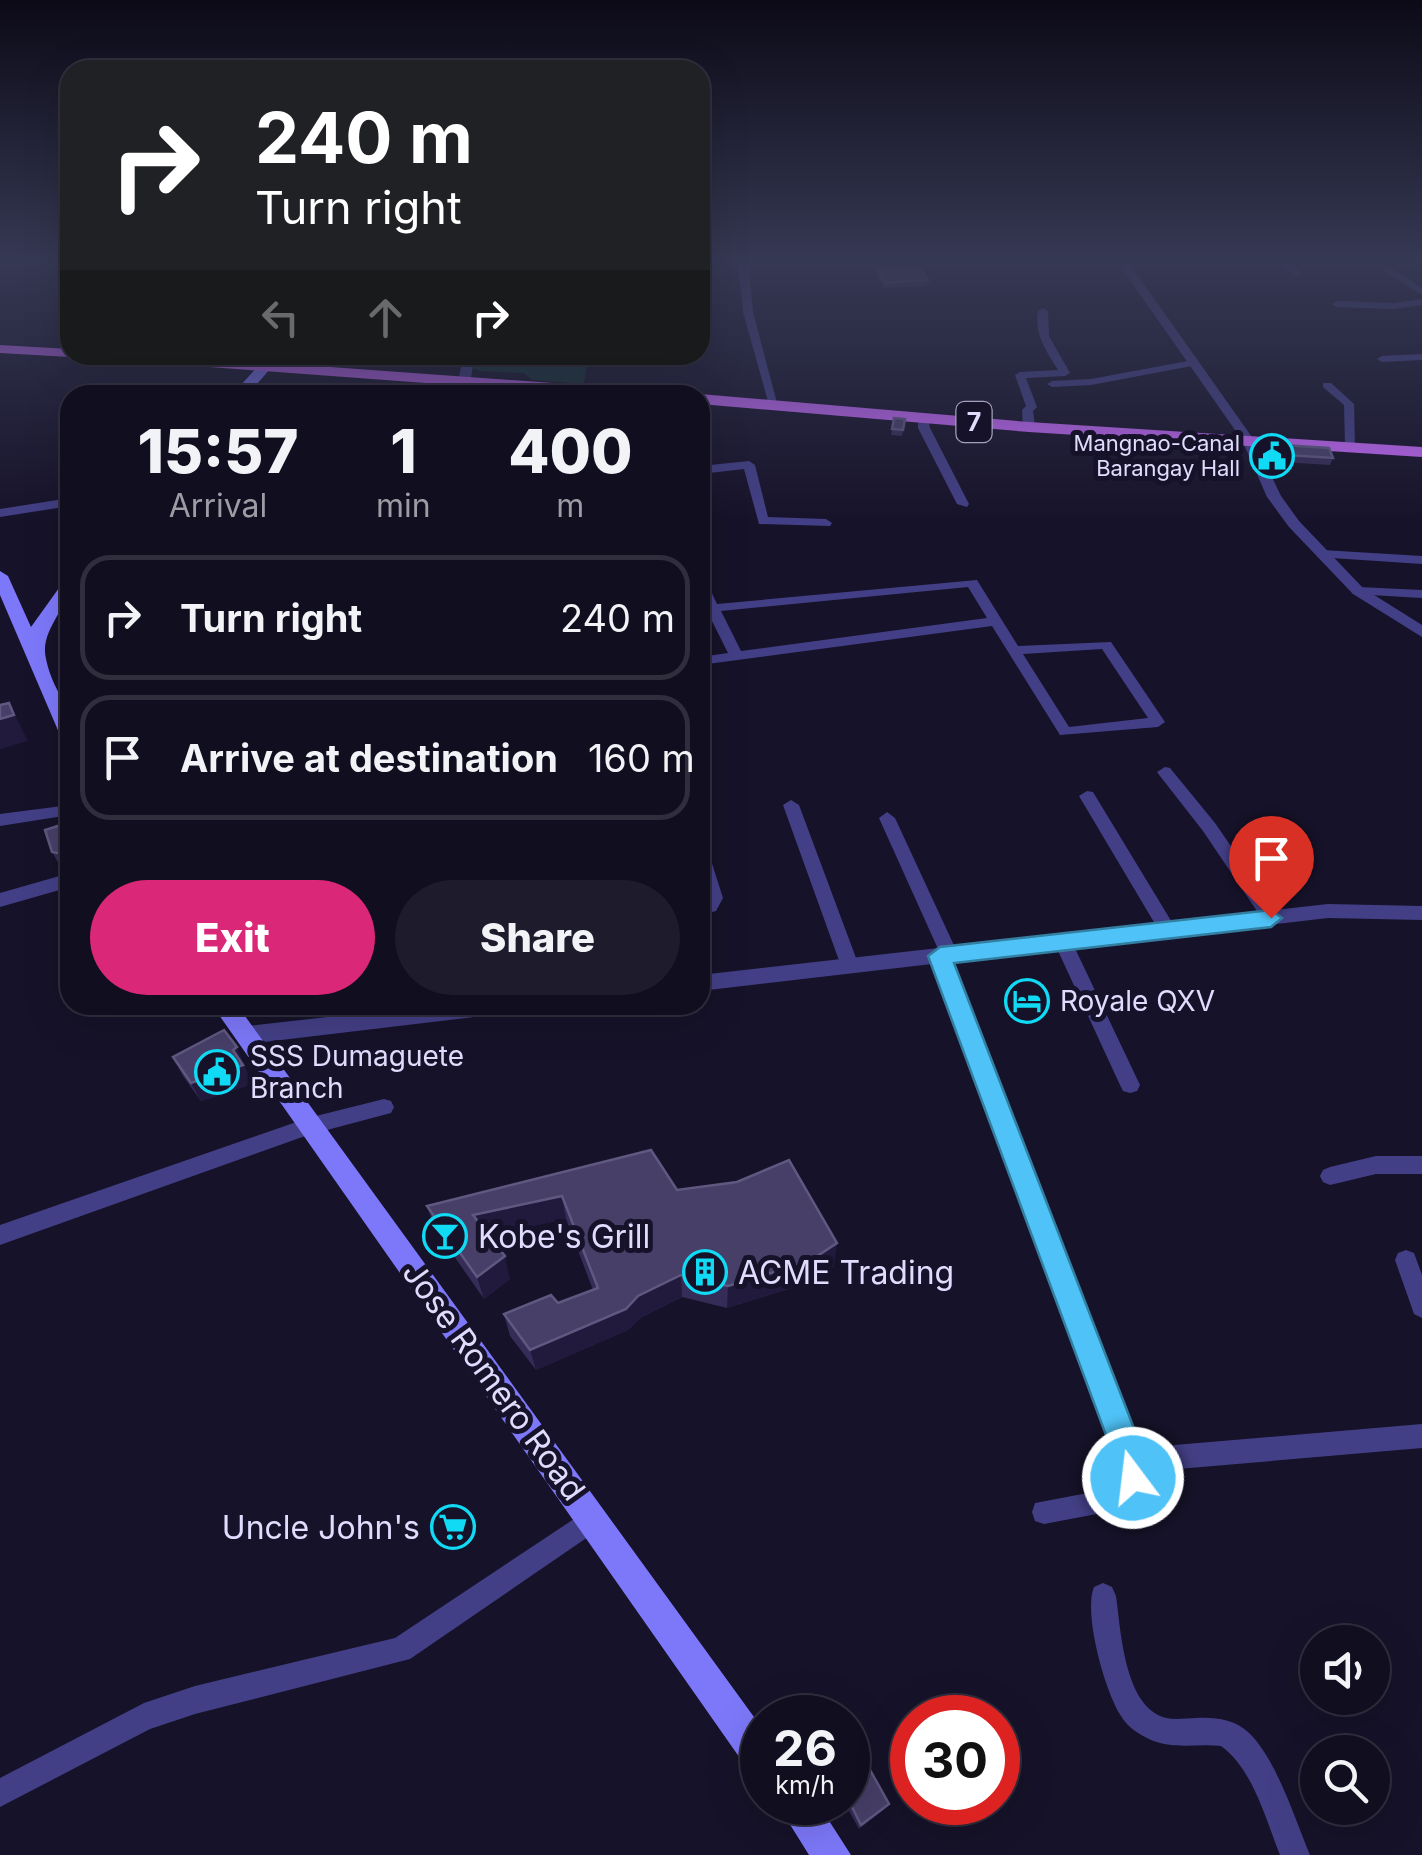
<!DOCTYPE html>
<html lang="en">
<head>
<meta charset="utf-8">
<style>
	body { margin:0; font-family:Inter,sans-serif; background:#1e1c2c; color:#f1f3f6; height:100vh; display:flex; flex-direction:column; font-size:38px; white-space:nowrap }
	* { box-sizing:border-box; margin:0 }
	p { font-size:32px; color:#9c9ca4 }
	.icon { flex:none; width:55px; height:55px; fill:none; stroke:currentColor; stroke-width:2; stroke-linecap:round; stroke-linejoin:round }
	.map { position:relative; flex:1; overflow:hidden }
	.side { position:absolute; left:60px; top:385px; width:650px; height:630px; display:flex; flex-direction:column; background:#100e1f; border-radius:30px; box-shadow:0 10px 40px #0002,0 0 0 2px #302e3d }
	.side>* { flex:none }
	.banner { position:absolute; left:60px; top:60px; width:650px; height:305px; border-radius:30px; box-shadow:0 10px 40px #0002,0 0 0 2px #302e3d; background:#202124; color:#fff; overflow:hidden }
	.fabs { position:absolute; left:1300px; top:1625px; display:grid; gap:20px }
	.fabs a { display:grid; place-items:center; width:90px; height:90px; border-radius:50%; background:#100e1f; box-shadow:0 10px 40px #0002,0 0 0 2px #302e3d; font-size:50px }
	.speed { position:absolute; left:740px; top:1695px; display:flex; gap:20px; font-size:50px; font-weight:700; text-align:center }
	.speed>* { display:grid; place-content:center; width:130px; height:130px; border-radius:50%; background:#100e1f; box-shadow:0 10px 40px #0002,0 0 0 2px #302e3d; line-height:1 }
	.speed small { font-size:25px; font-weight:400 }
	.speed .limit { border:15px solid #d22; background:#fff; color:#111 }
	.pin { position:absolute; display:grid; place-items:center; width:85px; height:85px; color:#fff; margin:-102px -42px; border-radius:50% 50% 50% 0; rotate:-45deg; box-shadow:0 0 10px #0007 }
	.pin .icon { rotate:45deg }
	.me { position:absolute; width:110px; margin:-55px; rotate:345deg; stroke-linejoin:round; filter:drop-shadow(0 0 8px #0008) }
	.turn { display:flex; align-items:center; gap:35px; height:210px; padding:0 30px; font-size:45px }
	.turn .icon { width:130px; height:130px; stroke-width:2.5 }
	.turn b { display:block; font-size:70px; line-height:85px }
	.lanes { display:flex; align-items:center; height:95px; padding:0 30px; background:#0003; justify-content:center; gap:50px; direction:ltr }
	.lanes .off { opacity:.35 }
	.eta { display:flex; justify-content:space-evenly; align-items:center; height:170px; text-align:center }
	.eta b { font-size:60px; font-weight:800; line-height:70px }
	.button { display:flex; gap:20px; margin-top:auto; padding:20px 30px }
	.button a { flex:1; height:115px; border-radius:60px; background:#db2777; color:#fff; font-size:40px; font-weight:800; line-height:115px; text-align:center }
	.button a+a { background:#1e1c2c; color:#f1f3f6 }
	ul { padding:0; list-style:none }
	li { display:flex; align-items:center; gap:30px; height:125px; margin:0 20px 15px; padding:0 10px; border:5px solid #302e3d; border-radius:30px }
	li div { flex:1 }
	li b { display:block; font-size:38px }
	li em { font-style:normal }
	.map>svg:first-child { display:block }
</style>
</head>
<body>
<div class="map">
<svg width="1422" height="1855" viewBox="0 0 1422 1855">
	<rect width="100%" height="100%" fill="#161229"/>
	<path fill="#153333" d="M 474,355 L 588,355 L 584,384 L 532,380 L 524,373 L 479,371 L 472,368 Z"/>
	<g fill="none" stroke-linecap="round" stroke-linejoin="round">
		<path fill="#433f86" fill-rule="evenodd" d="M 738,263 L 748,263 L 753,312 L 778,407 L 769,405 L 743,312 Z
			M 1281,263 L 1291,263 L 1303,275 L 1295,277 Z
			M 1385,268 L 1391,268 L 1422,288 L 1422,295 L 1385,272 Z
			M 1422,299 L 1422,305 L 1394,309 L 1337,307 L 1332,304 L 1337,301 L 1394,303 Z
			M 1043,308 L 1048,311 L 1049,336 L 1070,373 L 1065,376 L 1026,378 L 1037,407 L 1033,411 L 1035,427 L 1029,430 L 1023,427 L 1022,410 L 1026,406 L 1015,375 L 1020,372 L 1058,370 C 1046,350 1034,335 1038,311 Z
			M 1422,354 L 1422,360 L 1382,362 L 1377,359 L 1382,356 Z
			M 1193,360 L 1198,363 L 1197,365 L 1091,385 L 1052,387 L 1047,384 L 1052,381 L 1091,379 Z
			M 464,380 L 469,383 L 469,395 L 459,395 L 459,383 Z
			M 1323,383 L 1331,383 L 1354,404 L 1355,448 L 1345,446 L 1344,405 L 1323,387 Z
			M 918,416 L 928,418 L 930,428 L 969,504 L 967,507 L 957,504 L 918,428 Z
			M 749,461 L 755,465 L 768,517 L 826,519 L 832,523 L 830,526 L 759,524 L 744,469 L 700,474 L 700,466 Z
			M 70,498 L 70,506 L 0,517 L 0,509 Z
			M 1322,550 L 1422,556 L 1422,564 L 1317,557 L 1317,551 Z
			M 700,579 L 707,583 L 717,604 L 977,580 L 1018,646 L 1111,642 L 1165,722 L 1158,727 L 1060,735 L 992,626 L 700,665 L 700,657 L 728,653 L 700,597 ZM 968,587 L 987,618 L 741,651 L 721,611 ZM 1102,649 L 1148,718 L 1069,727 L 1023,654 Z
			M 1358,587 L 1422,590 L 1422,598 L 1353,594 L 1351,591 Z
			M 1165,767 L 1170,768 L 1215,823 L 1277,913 L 1280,918 L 1277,923 L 1265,923 L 1203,831 L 1160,776 L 1157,772 Z
			M 1087,791 L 1093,792 L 1173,924 L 1176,929 L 1173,934 L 1161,934 L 1079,796 Z
			M 791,800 L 799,805 L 859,966 L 856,971 L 844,971 L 841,966 L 783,805 Z
			M 70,805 L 70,815 L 0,826 L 0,814 Z
			M 887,812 L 895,818 L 958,954 L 951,960 L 1139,1448 L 1422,1424 L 1422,1448 L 1143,1472 L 1139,1496 L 1123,1509 L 1044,1524 L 1035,1521 L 1032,1512 L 1035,1503 L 1109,1489 L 1118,1481 L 1120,1461 L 931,955 L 938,949 L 879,818 Z
			M 700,845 L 708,851 L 723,898 L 716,911 L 700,915 L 700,903 L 705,898 L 700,879 Z
			M 1062,933 L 1068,935 L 1071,940 L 1140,1085 L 1137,1091 L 1130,1093 L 1123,1091 L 1120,1085 L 1053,940 L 1056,935 Z
			M 384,1099 L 391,1101 L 394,1107 L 391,1113 L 308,1135 L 0,1245 L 0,1225 L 308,1118 Z
			M 1376,1156 L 1422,1156 L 1422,1174 L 1376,1174 L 1330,1185 L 1323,1182 L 1320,1176 L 1323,1170 L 1330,1167 Z
			M 1406,1250 L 1414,1253 L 1422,1275 L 1422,1318 L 1414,1314 L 1395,1260 L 1398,1253 Z
			M 592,1507 L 601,1510 L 604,1519 L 601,1528 L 410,1659 L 195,1714 L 150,1729 L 0,1807 L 0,1778 L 144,1703 L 195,1686 L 395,1638 Z
			M 1103,1583 L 1112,1587 L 1116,1596 C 1121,1631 1124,1707 1166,1718 C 1176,1720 1187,1718 1197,1718 C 1214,1717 1234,1719 1248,1732 C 1276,1758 1295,1819 1310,1855 L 1280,1855 C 1266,1820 1253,1769 1221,1746 C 1198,1743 1174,1750 1151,1740 C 1139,1734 1128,1728 1121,1716 C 1105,1692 1083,1613 1094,1587 Z"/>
		<path fill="#433f86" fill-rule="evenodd" d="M 1118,263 L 1129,263 L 1254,440 L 1281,496 L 1299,521 L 1363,588 L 1422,625 L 1422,637 L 1353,594 L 1289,527 L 1267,497 L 1242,440 Z
			M 463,355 L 475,355 L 470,383 L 464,387 L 458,383 Z
			M 70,873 L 70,887 L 0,907 L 0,893 Z
			M 1328,904 L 1422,906 L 1422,920 L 1328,918 L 700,991 L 700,975 Z
			M 435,1005 L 519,1005 L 515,1011 L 508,1013 L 247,1044 L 239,1041 L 236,1035 L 239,1029 L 247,1026 Z"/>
		<path fill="#7d78f9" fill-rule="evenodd" d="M 259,365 L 271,368 L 247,395 L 232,395 Z
			M 0,571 L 8,576 L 31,627 L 64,581 L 70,580 C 70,609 39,629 46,659 C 53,693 70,699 70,741 L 60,735 L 0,595 Z
			M 212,1005 L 237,1005 L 762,1728 L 762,1776 L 749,1771 Z
			M 776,1802 L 817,1802 L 851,1855 L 809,1855 Z"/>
		<path fill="#c468f8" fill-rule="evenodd" d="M 0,345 L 70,349 L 70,355 L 76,355 L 70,357 L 0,353 Z
			M 95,355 L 163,355 L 651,390 L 659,395 L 588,395 L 102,359 Z
			M 700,394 L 1029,422 L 1422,447 L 1422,457 L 1029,432 L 700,404 Z"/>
	</g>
	<path fill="#352c57" d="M 877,269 L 928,280 L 927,286 L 884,288 L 876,275 Z
		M 894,418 L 905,419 L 902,436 L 891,435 Z
		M 1266,444 L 1333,458 L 1330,465 L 1268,461 L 1264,451 Z
		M 70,822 L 70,873 L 63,871 L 52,852 Z
		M 173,1057 L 246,1066 L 244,1067 L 252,1084 L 201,1101 L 183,1076 Z
		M 677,1190 L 834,1266 L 805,1284 L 727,1308 L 682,1297 L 640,1318 L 628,1330 L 536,1370 L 510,1336 L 504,1314 L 558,1303 L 593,1290 L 566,1219 L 489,1235 L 510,1279 L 484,1299 L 435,1229 L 427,1206 Z
		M 848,1784 L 886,1808 L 859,1829 L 844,1802 L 848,1802 Z"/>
	<path fill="#211a3d" d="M 55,263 L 70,263 L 70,268 L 58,270 Z
		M 9,703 L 28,741 L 0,749 L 0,719 Z
		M 70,852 L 70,866 L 63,854 Z
		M 237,1047 L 252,1084 L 201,1101 L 191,1083 Z
		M 562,1196 L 566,1219 L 480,1237 L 473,1215 Z
		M 837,1243 L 834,1266 L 805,1284 L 727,1308 L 728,1286 Z
		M 505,1256 L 510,1279 L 484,1299 L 477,1277 Z
		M 681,1275 L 682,1297 L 640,1318 L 628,1330 L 536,1370 L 530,1350 Z
		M 889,1804 L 886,1808 L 859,1829 L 861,1825 Z"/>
	<path fill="#473f68" stroke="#5f5880" stroke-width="2.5" d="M 919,267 L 928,280 L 885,283 L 877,269 Z
		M 894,418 L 905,419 L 903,430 L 892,429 Z
		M 1266,444 L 1329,448 L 1333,458 L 1271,454 Z
		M 9,703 L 14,715 L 0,719 L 0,705 Z
		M 70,822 L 70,852 L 63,854 L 52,852 L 45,830 Z
		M 224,1030 L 237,1047 L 233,1050 L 243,1065 L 191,1083 L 173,1057 Z
		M 651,1150 L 677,1190 L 737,1182 L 789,1160 L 837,1243 L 808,1262 L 728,1286 L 681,1275 L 638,1296 L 626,1309 L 530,1350 L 504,1314 L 551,1295 L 558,1303 L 598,1288 L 562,1196 L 473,1215 L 505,1256 L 477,1277 L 427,1206 Z
		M 869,1768 L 889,1804 L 861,1825 L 848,1799 L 848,1784 Z"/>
	<linearGradient id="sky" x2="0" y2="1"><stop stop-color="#0c0a17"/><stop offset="0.5" stop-color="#363954"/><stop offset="1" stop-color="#363954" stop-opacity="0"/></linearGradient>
	<rect width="1422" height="523" fill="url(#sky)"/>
	<path fill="#4fc3f7" stroke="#337fa1" stroke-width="2.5" d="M 1271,910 L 1282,918 L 1271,927 L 954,963 L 1147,1462 L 1149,1478 L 1144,1489 L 1133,1494 L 1122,1489 L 1116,1462 L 928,956 L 940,947 Z"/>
	<defs>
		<g id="civic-ring" transform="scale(2.25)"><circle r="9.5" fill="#161229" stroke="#11daf4" stroke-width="1.5"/><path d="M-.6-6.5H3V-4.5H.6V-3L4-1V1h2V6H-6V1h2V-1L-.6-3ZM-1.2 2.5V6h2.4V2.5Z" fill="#11daf4"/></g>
		<g id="hotel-ring" transform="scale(2.25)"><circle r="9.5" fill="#161229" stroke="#11daf4" stroke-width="1.5"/><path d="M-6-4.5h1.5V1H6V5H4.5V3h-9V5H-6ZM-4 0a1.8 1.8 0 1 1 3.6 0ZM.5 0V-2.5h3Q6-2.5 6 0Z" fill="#11daf4"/></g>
		<g id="bar-ring" transform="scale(2.25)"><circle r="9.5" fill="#161229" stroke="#11daf4" stroke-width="1.5"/><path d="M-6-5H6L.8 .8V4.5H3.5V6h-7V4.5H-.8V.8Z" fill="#11daf4"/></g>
		<g id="building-ring" transform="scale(2.25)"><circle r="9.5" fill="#161229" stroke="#11daf4" stroke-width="1.5"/><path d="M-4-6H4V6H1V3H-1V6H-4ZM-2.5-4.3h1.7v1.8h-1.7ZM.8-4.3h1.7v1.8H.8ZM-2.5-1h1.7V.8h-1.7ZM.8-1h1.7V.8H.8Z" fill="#11daf4"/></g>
		<g id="supermarket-ring" transform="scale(2.25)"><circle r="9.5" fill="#161229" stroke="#11daf4" stroke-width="1.5"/><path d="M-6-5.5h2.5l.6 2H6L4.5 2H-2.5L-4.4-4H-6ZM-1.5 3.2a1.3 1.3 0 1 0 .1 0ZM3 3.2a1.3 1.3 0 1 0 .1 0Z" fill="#11daf4"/></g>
	</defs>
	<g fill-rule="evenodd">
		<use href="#civic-ring" x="1272" y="456"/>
		<use href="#hotel-ring" x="1027" y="1001"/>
		<use href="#civic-ring" x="217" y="1072"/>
		<use href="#bar-ring" x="445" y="1236"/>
		<use href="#building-ring" x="705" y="1272"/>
		<use href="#supermarket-ring" x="453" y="1527"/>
	</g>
	<g text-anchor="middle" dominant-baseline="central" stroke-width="10" stroke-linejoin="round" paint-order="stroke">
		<g font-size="22" fill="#e0dcfd" stroke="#161229" text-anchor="end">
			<text x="1240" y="443">Mangnao-Canal<tspan x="1240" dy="25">Barangay Hall</tspan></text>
		</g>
		<rect fill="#161229" stroke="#a39fbd" stroke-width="2.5" x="956.5" y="402" width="35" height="40" rx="8"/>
		<g font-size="25" font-weight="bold" fill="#e0dcfd">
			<text x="974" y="422">7</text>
		</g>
		<g font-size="28" fill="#e0dcfd" stroke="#161229" text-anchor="start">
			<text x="1060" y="1001">Royale QXV</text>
			<text x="250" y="1056">SSS Dumaguete<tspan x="250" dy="32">Branch</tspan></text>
		</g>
		<g font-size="32" fill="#e0dcfd" stroke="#161229" text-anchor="start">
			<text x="478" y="1236">Kobe's Grill</text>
			<text x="738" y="1272">ACME Trading</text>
			<text x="420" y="1527" text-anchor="end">Uncle John's</text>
		</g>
		<g font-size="32" fill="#e0dcfd" stroke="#161229">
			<text transform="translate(494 1381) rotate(54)">Jose Romero Road</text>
		</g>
	</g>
</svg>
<div class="fabs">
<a><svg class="icon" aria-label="sound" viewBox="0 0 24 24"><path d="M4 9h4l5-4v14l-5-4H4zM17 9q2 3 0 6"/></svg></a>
<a><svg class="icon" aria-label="search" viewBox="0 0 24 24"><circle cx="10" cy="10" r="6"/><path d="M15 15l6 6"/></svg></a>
</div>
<div class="speed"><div>26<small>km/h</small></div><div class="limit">30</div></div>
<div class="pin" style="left:1271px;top:918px;background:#d93025"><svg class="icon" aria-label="arrive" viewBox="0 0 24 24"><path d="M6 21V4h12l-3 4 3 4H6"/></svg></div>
<svg class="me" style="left:1133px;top:1478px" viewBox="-20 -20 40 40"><circle r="17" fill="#4fc3f7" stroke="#fff" stroke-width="3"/><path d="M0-11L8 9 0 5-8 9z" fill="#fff"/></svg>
<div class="banner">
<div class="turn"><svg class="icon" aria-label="right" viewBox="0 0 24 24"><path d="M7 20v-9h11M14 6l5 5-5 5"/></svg><div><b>240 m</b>Turn right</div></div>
<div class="lanes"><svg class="icon off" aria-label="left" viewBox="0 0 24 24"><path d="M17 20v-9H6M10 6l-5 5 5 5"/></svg><svg class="icon off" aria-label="ahead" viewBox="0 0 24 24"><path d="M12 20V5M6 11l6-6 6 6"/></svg><svg class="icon" aria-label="right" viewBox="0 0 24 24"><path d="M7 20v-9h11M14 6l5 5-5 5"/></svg></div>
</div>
<section class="side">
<div class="eta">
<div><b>15:57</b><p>Arrival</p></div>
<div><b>1</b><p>min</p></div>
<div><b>400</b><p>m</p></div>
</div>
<ul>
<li><svg class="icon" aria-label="right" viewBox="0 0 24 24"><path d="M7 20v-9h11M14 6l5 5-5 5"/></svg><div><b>Turn right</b></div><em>240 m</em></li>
<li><svg class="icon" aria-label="arrive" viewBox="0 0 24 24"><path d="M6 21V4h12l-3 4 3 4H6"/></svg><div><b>Arrive at destination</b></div><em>160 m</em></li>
</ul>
<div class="button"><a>Exit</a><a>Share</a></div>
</section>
</div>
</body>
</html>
